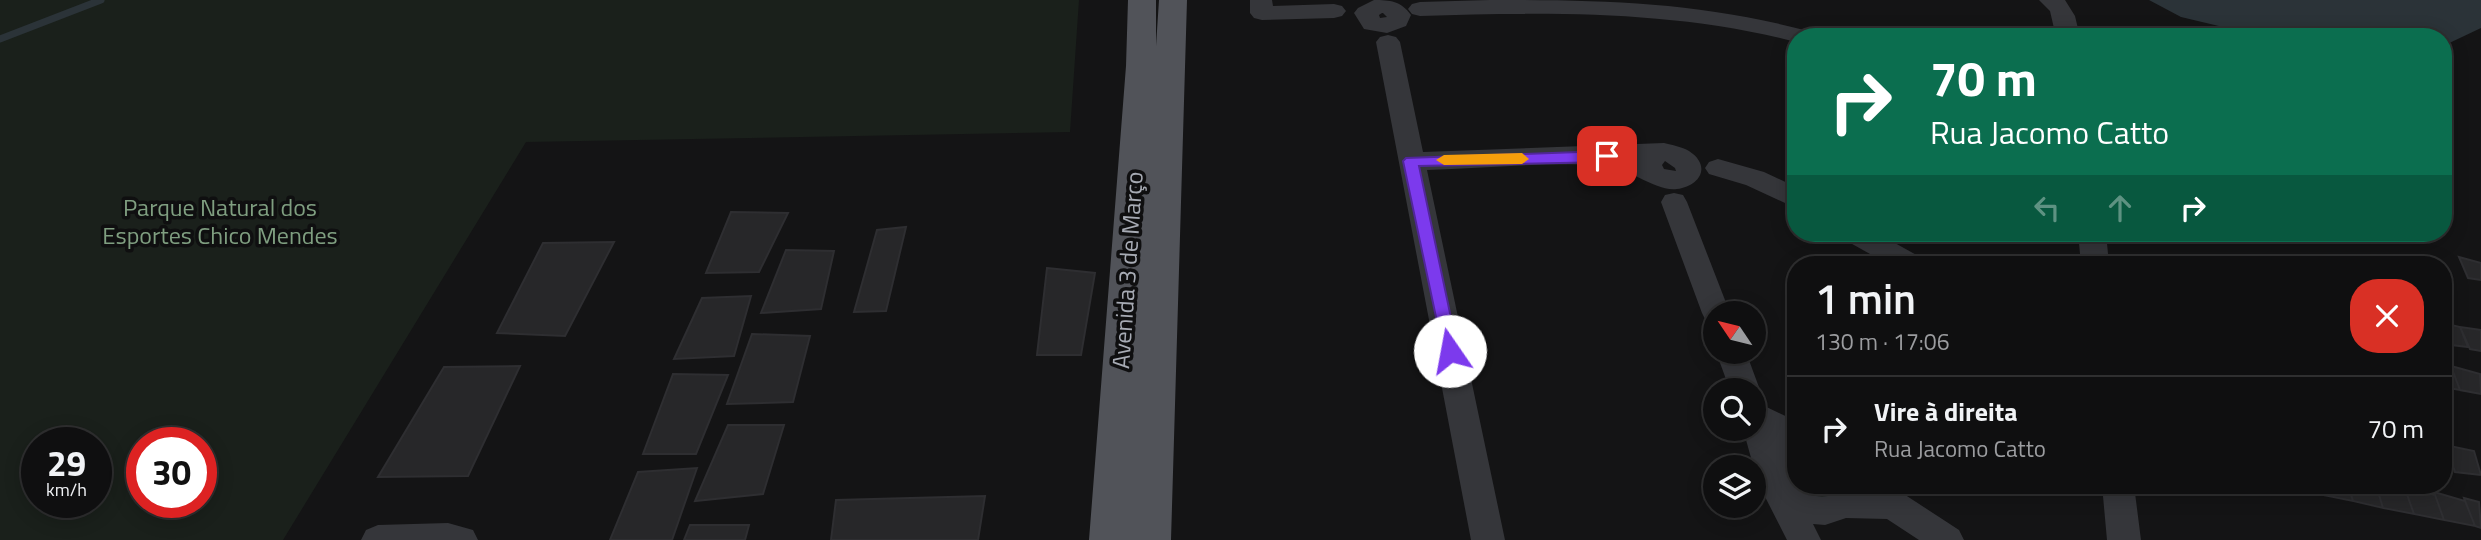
<!DOCTYPE html>
<html lang="pt">
<head>
<meta charset="utf-8">
<style>
	body { margin:0; font-family:"Titillium Web",sans-serif; background:#1d1d1e; color:#f1f3f6; height:100vh; display:flex; flex-direction:column; font-size:26px; white-space:nowrap }
	* { box-sizing:border-box; margin:0 }
	p { font-size:23px; color:#9b9c9f }
	.icon { flex:none; width:38px; height:38px; fill:none; stroke:currentColor; stroke-width:2; stroke-linecap:round; stroke-linejoin:round }
	.map { position:relative; flex:1; overflow:hidden }
	.panel { position:absolute; left:1787px; top:256px; width:665px; height:238px; display:flex; flex-direction:column; background:#0f0f10; border-radius:28px; box-shadow:0 4px 18px #0003,0 0 0 2px #2f2f30 }
	.panel>* { flex:none }
	.hud { position:absolute; left:1787px; top:28px; width:665px; height:214px; border-radius:28px; box-shadow:0 4px 18px #0003,0 0 0 2px #2f2f30; background:#0b6e4f; color:#fff; overflow:hidden }
	.needle { width:46px; rotate:305deg }
	.buttons { position:absolute; left:1703px; top:301px; display:grid; gap:14px }
	.buttons a { display:grid; place-items:center; width:63px; height:63px; border-radius:50%; background:#0f0f10; box-shadow:0 4px 18px #0003,0 0 0 2px #2f2f30; font-size:35px }
	.speed { position:absolute; left:21px; top:427px; display:flex; gap:14px; font-size:35px; font-weight:700; text-align:center }
	.speed>* { display:grid; place-content:center; width:91px; height:91px; border-radius:50%; background:#0f0f10; box-shadow:0 4px 18px #0003,0 0 0 2px #2f2f30; line-height:1 }
	.speed small { font-size:18px; font-weight:400 }
	.speed .limit { border:10px solid #d22; background:#fff; color:#111 }
	.pin { position:absolute; display:grid; place-items:center; width:60px; height:60px; color:#fff; margin:-30px; border-radius:14px; box-shadow:0 4px 10px #0006 }
	.me { position:absolute; width:77px; margin:-38px; rotate:348deg; stroke-linejoin:round; filter:drop-shadow(0 0 5px #0008) }
	.turn { display:flex; align-items:center; gap:24px; height:147px; padding:0 28px; font-size:32px }
	.turn .icon { width:91px; height:91px; stroke-width:2.5 }
	.turn b { display:block; font-size:49px; line-height:60px }
	.lanes { display:flex; align-items:center; height:66px; padding:0 28px; background:#0003; justify-content:center; gap:35px; direction:ltr }
	.lanes .off { opacity:.35 }
	.round { display:grid; place-items:center; flex:none; width:74px; height:74px; border-radius:28px; background:#1d1d1e }
	.summary { display:flex; align-items:center; justify-content:space-between; height:119px; padding:0 28px }
	h1 { font-size:42px; font-weight:600; line-height:52px }
	ul { padding:0; list-style:none }
	li { display:flex; align-items:center; gap:21px; height:105px; padding:0 28px; border-top:2px solid #2f2f30 }
	li div { flex:1 }
	li b { display:block; font-size:26px }
	li em { font-style:normal }
	.map>svg:first-child { display:block }
</style>
</head>
<body>
<div class="map">
<svg width="2481" height="540" viewBox="0 0 2481 540">
	<rect width="100%" height="100%" fill="#141415"/>
	<path fill="#1a201b" fill-rule="evenodd" d="M 0,0 L 1079,0 L 1070,132 L 526,142 L 283,540 L 0,540 ZM 37,443 L 96,443 L 96,502 L 37,502 ZM 142,443 L 201,443 L 201,502 L 142,502 Z
		M 1795,454 L 1796,485 L 1842,485 L 1843,492 L 1835,502 L 1788,493 L 1787,456 Z"/>
	<path fill="#2b3338" d="M 2149,0 L 2481,0 L 2481,28 L 2443,46 L 2443,37 L 2246,37 L 2223,27 L 2181,17 Z"/>
	<g fill="none" stroke-linecap="round" stroke-linejoin="round">
		<path stroke="#2b3338" stroke-width="7" d="M 0,39 L 101,0"/>
	</g>
	<path fill="#272729" stroke="#2e2e31" stroke-width="2" d="M 731,212 L 788,213 L 759,272 L 706,273 Z
		M 906,227 L 886,311 L 854,312 L 877,230 Z
		M 614,242 L 565,336 L 497,333 L 543,243 Z
		M 786,250 L 834,251 L 821,309 L 761,313 Z
		M 2459,257 L 2481,263 L 2481,280 L 2468,278 Z
		M 1047,268 L 1095,273 L 1081,355 L 1037,355 Z
		M 751,296 L 734,356 L 674,359 L 702,298 Z
		M 2443,323 L 2460,327 L 2468,347 L 2443,344 Z
		M 2460,327 L 2481,330 L 2481,351 L 2470,349 Z
		M 752,334 L 810,336 L 793,402 L 727,404 Z
		M 520,366 L 468,476 L 378,477 L 444,367 Z
		M 2451,366 L 2480,374 L 2481,394 L 2460,390 Z
		M 2443,367 L 2452,369 L 2460,390 L 2443,387 Z
		M 673,374 L 728,375 L 696,454 L 643,454 Z
		M 728,425 L 784,425 L 763,494 L 695,501 Z
		M 2443,445 L 2445,445 L 2454,469 L 2443,467 Z
		M 2445,445 L 2474,451 L 2481,475 L 2455,472 Z
		M 697,468 L 672,540 L 610,540 L 638,472 Z
		M 2293,485 L 2320,485 L 2323,495 L 2294,489 Z
		M 2320,485 L 2348,485 L 2353,501 L 2323,495 Z
		M 2348,485 L 2376,485 L 2383,508 L 2353,501 Z
		M 2376,485 L 2405,489 L 2414,514 L 2383,508 Z
		M 2404,486 L 2435,495 L 2444,520 L 2414,514 Z
		M 2434,492 L 2465,501 L 2475,526 L 2444,520 Z
		M 985,496 L 978,540 L 831,540 L 836,500 Z
		M 2464,498 L 2479,502 L 2481,528 L 2475,526 Z
		M 690,525 L 749,525 L 745,540 L 684,540 Z"/>
	<g fill="none" stroke-linecap="round" stroke-linejoin="round">
		<path fill="#35363a" fill-rule="evenodd" d="M 1250,0 L 1272,0 L 1273,6 L 1334,4 L 1342,6 L 1346,11 L 1342,16 L 1334,18 L 1262,20 L 1254,18 L 1250,13 Z
			M 1374,0 C 1390,0 1401,1 1411,15 L 1406,26 L 1387,33 L 1364,29 L 1354,13 L 1358,8 ZM 1382,13 L 1383,13 L 1387,17 L 1380,18 L 1379,15 Z
			M 1490,0 C 1606,0 1699,2 1812,32 L 1816,37 L 1796,37 L 1796,42 C 1672,10 1547,12 1420,16 L 1412,14 L 1408,9 L 1412,4 L 1420,2 Z
			M 2039,0 L 2065,0 L 2075,16 L 2080,37 L 2056,37 L 2050,11 Z
			M 1388,35 L 1396,37 L 1400,42 L 1423,152 L 1664,143 C 1672,145 1682,147 1689,151 C 1712,166 1700,186 1677,189 C 1655,192 1627,166 1603,165 C 1545,162 1485,168 1427,170 L 1505,540 L 1471,540 L 1376,42 L 1380,37 ZM 1665,161 L 1675,168 L 1676,171 L 1664,169 L 1662,165 Z
			M 1718,159 L 1764,172 L 1796,187 L 1796,208 L 1746,185 L 1709,174 L 1705,168 L 1709,162 Z
			M 1674,193 L 1683,195 L 1687,202 L 1730,313 L 1715,313 L 1715,324 L 1706,321 L 1702,313 L 1661,202 L 1665,195 Z
			M 1841,233 L 1877,233 L 1920,257 L 1924,264 L 1888,264 L 1845,240 Z
			M 2078,233 L 2106,233 L 2109,264 L 2081,264 Z
			M 1716,352 L 1746,352 L 1760,390 L 1756,399 L 1754,399 L 1754,390 L 1730,390 Z
			M 1754,401 L 1796,421 L 1796,460 L 1789,463 C 1782,487 1809,499 1828,496 L 1834,490 L 1835,485 L 1890,485 L 1959,530 L 1964,540 L 1919,540 L 1887,519 L 1846,518 L 1825,525 L 1813,524 L 1821,540 L 1787,540 L 1758,483 L 1743,429 L 1754,429 Z
			M 2102,485 L 2134,485 L 2141,540 L 2107,540 Z
			M 448,523 L 473,530 L 478,540 L 361,540 L 366,530 L 378,525 Z"/>
		<path fill="#515359" fill-rule="evenodd" d="M 1128,0 L 1156,0 L 1156,46 L 1159,0 L 1187,0 L 1171,540 L 1089,540 L 1126,66 Z"/>
	</g>
	<path fill="#7c3aed" stroke="#51269a" stroke-width="2" d="M 1607,151 L 1615,156 L 1607,162 L 1419,166 L 1458,351 L 1455,355 L 1444,355 L 1403,161 L 1406,158 Z"/>
	<path fill="#f59e0b" d="M 1522,153 L 1529,159 L 1522,164 L 1444,165 L 1436,160 L 1444,155 Z"/>
	<g text-anchor="middle" dominant-baseline="central" stroke-width="7" stroke-linejoin="round" paint-order="stroke">
		<g font-size="24" fill="#7f9e80" stroke="#0f0f10">
			<text x="220" y="207">Parque Natural dos<tspan x="220" dy="28">Esportes Chico Mendes</tspan></text>
		</g>
		<g font-size="24" fill="#a7abb4" stroke="#0f0f10">
			<text transform="translate(1127 270) rotate(-86)">Avenida 3 de Março</text>
		</g>
	</g>
</svg>
<div class="buttons">
<a><svg class="needle" viewBox="-14 -14 28 28"><path d="M0-13l5 13h-10z" fill="#e53935"/><path d="M0 13l5-13h-10z" fill="#9b9c9f"/></svg></a>
<a><svg class="icon" aria-label="search" viewBox="0 0 24 24"><circle cx="10" cy="10" r="6"/><path d="M15 15l6 6"/></svg></a>
<a><svg class="icon" aria-label="layers" viewBox="0 0 24 24"><path d="M12 4l9 5-9 5-9-5zM3 14l9 5 9-5"/></svg></a>
</div>
<div class="speed"><div>29<small>km/h</small></div><div class="limit">30</div></div>
<div class="pin" style="left:1607px;top:156px;background:#d93025"><svg class="icon" aria-label="arrive" viewBox="0 0 24 24"><path d="M6 21V4h12l-3 4 3 4H6"/></svg></div>
<svg class="me" style="left:1450px;top:351px" viewBox="-20 -20 40 40"><circle r="19" fill="#fff"/><path d="M0-13L10 11 0 6-10 11z" fill="#7c3aed"/></svg>
<div class="hud">
<div class="turn"><svg class="icon" aria-label="right" viewBox="0 0 24 24"><path d="M7 20v-9h11M14 6l5 5-5 5"/></svg><div><b>70 m</b>Rua Jacomo Catto</div></div>
<div class="lanes"><svg class="icon off" aria-label="left" viewBox="0 0 24 24"><path d="M17 20v-9H6M10 6l-5 5 5 5"/></svg><svg class="icon off" aria-label="ahead" viewBox="0 0 24 24"><path d="M12 20V5M6 11l6-6 6 6"/></svg><svg class="icon" aria-label="right" viewBox="0 0 24 24"><path d="M7 20v-9h11M14 6l5 5-5 5"/></svg></div>
</div>
<section class="panel">
<div class="summary"><div><h1>1 min</h1><p>130 m · 17:06</p></div><a class="round" style="background:#d93025;color:#fff"><svg class="icon" aria-label="close" viewBox="0 0 24 24"><path d="M6 6l12 12M18 6L6 18"/></svg></a></div>
<ul>
<li><svg class="icon" aria-label="right" viewBox="0 0 24 24"><path d="M7 20v-9h11M14 6l5 5-5 5"/></svg><div><b>Vire à direita</b><p>Rua Jacomo Catto</p></div><em>70 m</em></li>
</ul>
</section>
</div>
</body>
</html>
